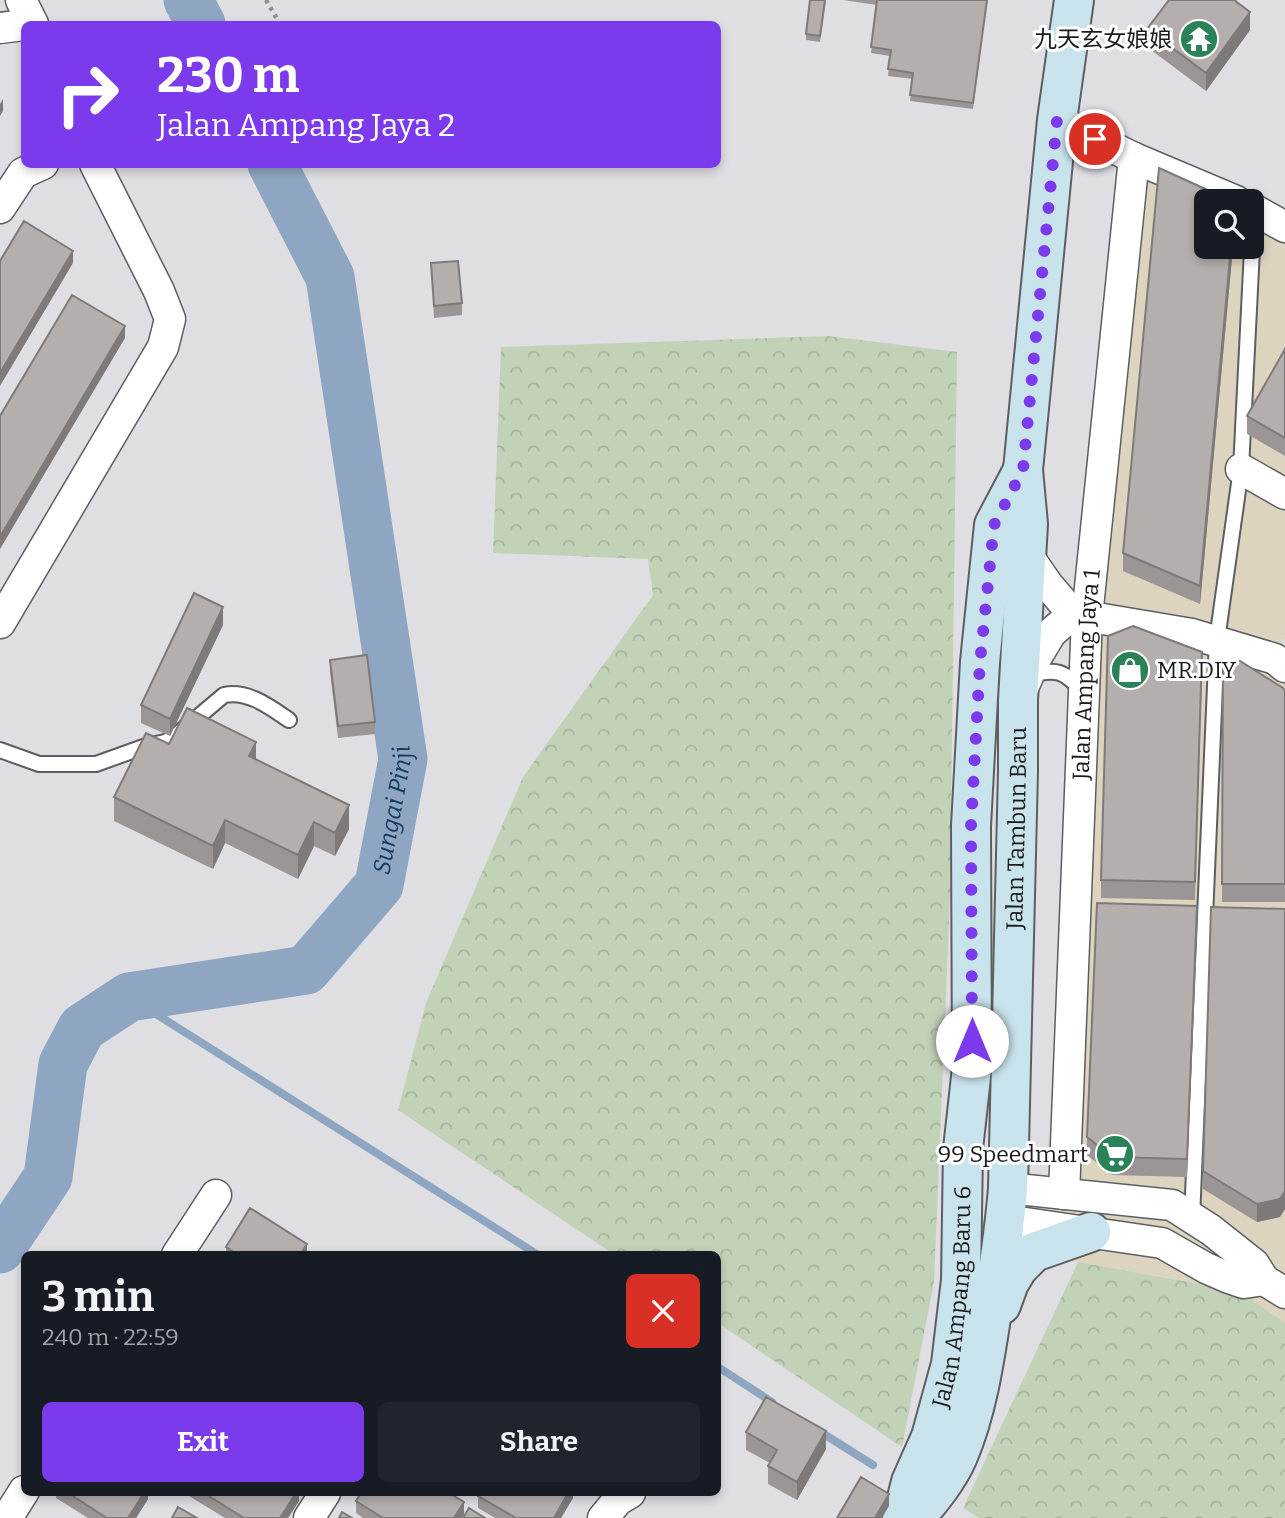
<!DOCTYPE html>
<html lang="en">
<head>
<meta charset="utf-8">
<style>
	body { margin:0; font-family:Bitter,"Noto Sans SC",serif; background:#20242c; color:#f1f3f6; height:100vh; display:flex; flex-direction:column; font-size:26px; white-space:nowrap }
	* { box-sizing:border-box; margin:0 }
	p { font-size:23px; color:#9ea1a6 }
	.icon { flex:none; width:38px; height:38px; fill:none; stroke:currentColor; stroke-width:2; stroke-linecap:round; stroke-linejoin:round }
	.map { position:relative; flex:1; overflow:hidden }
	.sheet { position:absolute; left:21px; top:1251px; width:700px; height:245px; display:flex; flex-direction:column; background:#171b24; border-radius:10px; box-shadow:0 4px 10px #0003 }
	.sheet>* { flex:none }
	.hud { position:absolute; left:21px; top:21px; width:700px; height:147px; border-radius:10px; box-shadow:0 4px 10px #0003; background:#7c3aed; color:#fff; overflow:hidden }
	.tools { position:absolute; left:1194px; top:189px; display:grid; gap:14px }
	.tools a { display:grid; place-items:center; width:70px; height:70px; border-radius:10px; background:#171b24; box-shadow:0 4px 10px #0003; font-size:35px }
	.pin { position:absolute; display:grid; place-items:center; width:60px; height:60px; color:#fff; margin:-30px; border:4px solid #fff; border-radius:50%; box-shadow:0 2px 7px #0007 }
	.me { position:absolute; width:77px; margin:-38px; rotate:0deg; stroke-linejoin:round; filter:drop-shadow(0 0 5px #0008) }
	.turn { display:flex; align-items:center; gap:24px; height:147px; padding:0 21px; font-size:32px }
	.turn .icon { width:91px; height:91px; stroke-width:2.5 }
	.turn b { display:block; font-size:49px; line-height:60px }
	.round { display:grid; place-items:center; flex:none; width:74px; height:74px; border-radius:10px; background:#20242c }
	.overview { display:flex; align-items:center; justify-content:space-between; height:119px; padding:0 21px }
	h1 { font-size:42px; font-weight:700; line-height:52px }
	.button { display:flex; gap:14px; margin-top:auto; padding:14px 21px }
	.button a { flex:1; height:80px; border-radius:10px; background:#7c3aed; color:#fff; font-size:28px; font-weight:700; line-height:80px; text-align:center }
	.button a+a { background:#20242c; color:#f1f3f6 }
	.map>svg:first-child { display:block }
</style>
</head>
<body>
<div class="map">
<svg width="1285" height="1518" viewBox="0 0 1285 1518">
	<defs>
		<pattern id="forest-crowns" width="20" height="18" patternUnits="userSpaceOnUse" patternTransform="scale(1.75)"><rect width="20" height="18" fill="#c2d2b7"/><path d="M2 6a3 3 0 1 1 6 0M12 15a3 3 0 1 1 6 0" fill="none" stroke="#a6b49d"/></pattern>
	</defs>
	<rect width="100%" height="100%" fill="#dedee3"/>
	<path fill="#ddd4bf" d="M 1127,145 L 1206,201 L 1206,247 L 1251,247 L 1251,215 L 1285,234 L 1285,638 L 1282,644 L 1285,646 L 1285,1323 L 1239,1291 L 1051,1257 Z"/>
	<path fill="url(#forest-crowns)" d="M 828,336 L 957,352 L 950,898 L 934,1282 L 902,1447 L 718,1323 L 718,1255 L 615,1255 L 398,1110 L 426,1003 L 523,777 L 653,595 L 648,559 L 493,553 L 501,347 Z
		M 1078,1262 L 1239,1291 L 1285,1323 L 1285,1518 L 979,1518 L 963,1508 Z"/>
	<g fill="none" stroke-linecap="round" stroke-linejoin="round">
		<path stroke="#8ea6c1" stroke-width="8" d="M 129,997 L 538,1255
			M 718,1367 L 772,1402
			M 819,1431 L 873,1465"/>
		<g stroke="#8ea6c1" stroke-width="49">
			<path d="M 188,0 L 201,24"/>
			<path id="s1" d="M 0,1249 L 48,1177 L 63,1064 L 82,1028 L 129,997 L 306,970 L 379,885 L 403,759 L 330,277 L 272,164"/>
		</g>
		<g stroke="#5d5e62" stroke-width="18">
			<path id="service" d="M 1030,675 C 1056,668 1065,671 1082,691
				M 0,750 L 39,764 L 96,764 L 146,746 L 165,742 L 173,738 L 224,695 C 248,690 270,707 289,720
				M 1192,1218 L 1217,640 L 1241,469 L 1254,209"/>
		</g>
		<g stroke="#5d5e62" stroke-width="33">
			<g id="minor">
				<path d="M 21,0 L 33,24"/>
				<path d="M 0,28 L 24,25"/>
				<path d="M 1057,120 L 1134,158 L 1236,201"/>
				<path d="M 0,208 L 23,173 L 43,164"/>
				<path d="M 1251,208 L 1285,227"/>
				<path d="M 1241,469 L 1285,494"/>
				<path d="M 1026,553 L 1048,585 L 1073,614 L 1192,634 L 1275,659 L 1285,667"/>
				<path d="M 0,623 L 163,347 L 170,319 L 159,291 L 95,164"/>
				<path d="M 1023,688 L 1036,658 L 1051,633 L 1073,614"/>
				<path d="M 1008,1188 L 1172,1205 L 1211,1230 L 1254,1264 L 1264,1280 L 1285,1293"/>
				<path id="s2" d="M 1064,1194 L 1087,617 L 1134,158"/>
				<path d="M 1005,1220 L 1162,1243 L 1206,1268 L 1229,1278 L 1244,1283 L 1264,1280"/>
				<path d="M 177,1255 L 216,1195"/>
				<path d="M 7,1518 L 24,1491"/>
				<path d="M 309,1518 L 325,1493"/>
				<path d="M 603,1518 L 618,1500 L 630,1493"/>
			</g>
		</g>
		<g stroke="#5d5e62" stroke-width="42">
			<g id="secondary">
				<path d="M 1001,1305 L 1009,1283 L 1018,1268 L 1034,1252 L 1091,1232"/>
				<path id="s3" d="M 902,1518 L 911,1482 L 931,1437 L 951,1364 L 961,1280 L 963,1149 L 972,1068 L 971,826 L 980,662 L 994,525 L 1023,470"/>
				<path id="s4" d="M 915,1518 C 931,1499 948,1479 958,1456 C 978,1409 985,1356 993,1305 C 999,1266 1005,1227 1008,1188 L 1018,771 L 1018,700 L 1028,524 L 1023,470 L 1057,120 L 1074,0"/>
			</g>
		</g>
		<path stroke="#909094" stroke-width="4.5" stroke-dasharray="3.5 5" stroke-linecap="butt" d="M 266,0 L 280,24"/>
		<use href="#service" stroke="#fff" stroke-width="14"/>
		<use href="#minor" stroke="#fff" stroke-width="30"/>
		<use href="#secondary" stroke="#c9e3ec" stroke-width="38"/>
	</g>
	<path fill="#9b9695" d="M 826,0 L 820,42 L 806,40 L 806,34 Z
		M 843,0 L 987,0 L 973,109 L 910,101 L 913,79 L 888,76 L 890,56 L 871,53 L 877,5 Z
		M 1147,29 L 1250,30 L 1206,91 L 1147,47 Z
		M 1206,247 L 1233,247 L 1200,604 L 1123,571 L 1123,553 Z
		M 431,263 L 462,303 L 462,315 L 434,318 Z
		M 1285,349 L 1285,456 L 1247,434 L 1247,416 Z
		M 223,625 L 170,736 L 141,723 L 141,705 Z
		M 330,660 L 375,722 L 375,734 L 338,738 L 330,672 Z
		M 1223,661 L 1285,691 L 1285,902 L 1222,902 Z
		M 1202,670 L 1195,900 L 1101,898 L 1101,880 Z
		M 169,744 L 256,760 L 349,829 L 335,856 L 314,846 L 298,879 L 225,843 L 213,869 L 114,821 L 114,797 Z
		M 1285,909 L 1285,1209 L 1280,1217 L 1257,1222 L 1203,1189 L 1203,1171 Z
		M 1197,924 L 1187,1177 L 1112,1175 L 1087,1155 L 1087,1137 Z
		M 226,1247 L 307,1255 L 226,1255 Z
		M 746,1432 L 826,1449 L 797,1500 L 768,1484 L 768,1466 L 770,1463 L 746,1450 Z
		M 56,1493 L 148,1493 L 148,1499 L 136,1518 L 88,1518 L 56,1498 Z
		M 189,1493 L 299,1493 L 299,1501 L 288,1518 L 225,1518 L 189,1496 Z
		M 573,1493 L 573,1498 L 561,1518 L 495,1518 L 478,1508 L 478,1496 Z
		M 356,1501 L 464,1514 L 462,1518 L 363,1518 L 356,1513 Z"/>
	<path fill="#7e7a79" d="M 1250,12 L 1250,30 L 1206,91 L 1206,73 Z
		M 3,99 L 3,111 L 0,116 L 0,104 Z
		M 1231,247 L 1233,247 L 1200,604 L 1200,586 Z
		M 73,251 L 73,263 L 0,386 L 0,373 Z
		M 125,326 L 125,338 L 0,549 L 0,537 Z
		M 223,607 L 223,625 L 170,736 L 170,719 Z
		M 256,742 L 256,765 L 249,756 Z
		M 349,805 L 349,829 L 335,856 L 335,833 Z
		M 225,820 L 225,843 L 213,869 L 213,846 Z
		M 314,822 L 314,846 L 298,879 L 298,855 Z
		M 1197,906 L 1197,924 L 1187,1177 L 1187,1159 Z
		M 1285,1191 L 1285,1209 L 1280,1217 L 1257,1222 L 1257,1204 Z
		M 307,1244 L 307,1255 L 300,1255 Z
		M 826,1431 L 826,1449 L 797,1500 L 797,1482 Z
		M 144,1493 L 148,1493 L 148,1499 L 136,1518 L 128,1518 Z
		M 296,1493 L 299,1493 L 299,1501 L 288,1518 L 280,1518 Z
		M 568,1493 L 573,1493 L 573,1498 L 561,1518 L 554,1518 Z
		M 889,1494 L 889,1506 L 882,1518 L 875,1518 Z
		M 464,1502 L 464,1514 L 462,1518 L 454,1518 Z"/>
	<path fill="#b4afad" stroke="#7e7a79" stroke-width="2" d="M 810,0 L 825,0 L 820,36 L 806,34 Z
		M 877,0 L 987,0 L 973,103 L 910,95 L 913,73 L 888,69 L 891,50 L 871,47 Z
		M 1169,0 L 1234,0 L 1250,12 L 1206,73 L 1147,29 Z
		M 1159,168 L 1232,201 L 1206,201 L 1206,247 L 1231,247 L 1200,586 L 1123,553 Z
		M 24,221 L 73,251 L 0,373 L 0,261 Z
		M 458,261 L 462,303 L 434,306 L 431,263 Z
		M 72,295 L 125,326 L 0,537 L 0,416 Z
		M 1285,349 L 1285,438 L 1247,416 Z
		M 194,593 L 223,607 L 170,719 L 141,705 Z
		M 1133,626 L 1202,652 L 1195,882 L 1101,880 L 1108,636 Z
		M 367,655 L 375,722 L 338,726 L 330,660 Z
		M 1223,661 L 1240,661 L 1283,688 L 1285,691 L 1285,884 L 1222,884 Z
		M 187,708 L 256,742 L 249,756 L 349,805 L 335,833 L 314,822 L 298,855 L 225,820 L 213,846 L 114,797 L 146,733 L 169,744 Z
		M 1097,903 L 1197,906 L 1187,1159 L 1112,1157 L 1087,1137 Z
		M 1211,907 L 1285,909 L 1285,1191 L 1280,1199 L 1257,1204 L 1203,1171 Z
		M 250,1208 L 307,1244 L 300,1255 L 238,1255 L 226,1247 Z
		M 766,1397 L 826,1431 L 797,1482 L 768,1466 L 777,1450 L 746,1432 Z
		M 861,1477 L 889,1494 L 875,1518 L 837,1518 Z
		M 68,1493 L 144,1493 L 128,1518 L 107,1518 Z
		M 204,1493 L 296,1493 L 280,1518 L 244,1518 Z
		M 361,1493 L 449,1493 L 464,1502 L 454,1518 L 383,1518 L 356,1501 Z
		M 479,1493 L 568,1493 L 554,1518 L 516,1518 L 478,1496 Z
		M 178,1507 L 197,1518 L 172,1518 Z
		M 469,1508 L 485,1518 L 463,1518 Z
		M 342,1512 L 352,1518 L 339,1518 Z"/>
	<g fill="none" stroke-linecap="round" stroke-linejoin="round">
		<path stroke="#7c3aed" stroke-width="12" stroke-dasharray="0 21.6" d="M 972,1041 L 971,826 L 980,662 L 994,525 L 1023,470 L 1057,120 L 1095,139"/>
	</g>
	<defs>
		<g id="temple-disc" transform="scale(2.0125)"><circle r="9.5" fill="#2a8358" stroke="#fff"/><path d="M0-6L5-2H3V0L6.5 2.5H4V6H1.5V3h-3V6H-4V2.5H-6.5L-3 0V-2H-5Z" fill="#fff"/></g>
		<g id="shop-disc" transform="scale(2.0125)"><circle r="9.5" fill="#2a8358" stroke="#fff"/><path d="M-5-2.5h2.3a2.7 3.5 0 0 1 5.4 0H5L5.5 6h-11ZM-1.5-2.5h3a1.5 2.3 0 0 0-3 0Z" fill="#fff"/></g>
		<g id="supermarket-disc" transform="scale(2.0125)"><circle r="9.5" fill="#2a8358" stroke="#fff"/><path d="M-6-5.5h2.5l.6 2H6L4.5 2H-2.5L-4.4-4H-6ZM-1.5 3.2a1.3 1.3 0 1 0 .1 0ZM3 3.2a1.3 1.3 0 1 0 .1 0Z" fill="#fff"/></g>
	</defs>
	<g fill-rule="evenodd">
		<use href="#temple-disc" x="1199" y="39"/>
		<use href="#shop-disc" x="1130" y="670"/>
		<use href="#supermarket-disc" x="1115" y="1154"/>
	</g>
	<g text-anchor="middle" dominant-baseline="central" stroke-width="6" stroke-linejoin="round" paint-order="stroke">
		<g font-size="23" fill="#1b1b1d" stroke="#fff" text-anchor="end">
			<text x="1172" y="39">九天玄女娘娘</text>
			<text x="1157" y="670" text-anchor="start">MR.DIY</text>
			<text x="1088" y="1154">99 Speedmart</text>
		</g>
		<g font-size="23" fill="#1b1b1d" stroke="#fff">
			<text stroke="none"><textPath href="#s2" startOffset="520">Jalan Ampang Jaya 1</textPath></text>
			<text stroke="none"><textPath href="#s4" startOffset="709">Jalan Tambun Baru</textPath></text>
			<text stroke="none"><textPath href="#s3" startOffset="229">Jalan Ampang Baru 6</textPath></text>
		</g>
		<g font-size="24" font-style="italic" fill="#163b61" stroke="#fff">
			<text stroke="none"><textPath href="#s1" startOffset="665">Sungai Pinji</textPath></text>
		</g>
	</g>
</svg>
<div class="tools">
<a><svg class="icon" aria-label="search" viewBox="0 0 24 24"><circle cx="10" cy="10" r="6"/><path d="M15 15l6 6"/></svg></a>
</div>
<div class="pin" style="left:1095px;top:139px;background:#d93025"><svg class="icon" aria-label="arrive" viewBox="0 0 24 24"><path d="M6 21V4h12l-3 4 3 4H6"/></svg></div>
<svg class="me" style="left:972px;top:1041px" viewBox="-20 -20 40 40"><circle r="19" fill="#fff"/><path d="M0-13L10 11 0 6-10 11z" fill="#7c3aed"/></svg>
<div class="hud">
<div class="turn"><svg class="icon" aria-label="right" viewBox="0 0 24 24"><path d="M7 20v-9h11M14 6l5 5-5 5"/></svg><div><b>230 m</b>Jalan Ampang Jaya 2</div></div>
</div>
<section class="sheet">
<div class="overview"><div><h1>3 min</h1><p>240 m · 22:59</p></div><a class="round" style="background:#d93025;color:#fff"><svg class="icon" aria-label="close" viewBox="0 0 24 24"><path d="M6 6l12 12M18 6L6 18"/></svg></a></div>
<div class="button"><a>Exit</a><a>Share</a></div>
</section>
</div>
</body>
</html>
